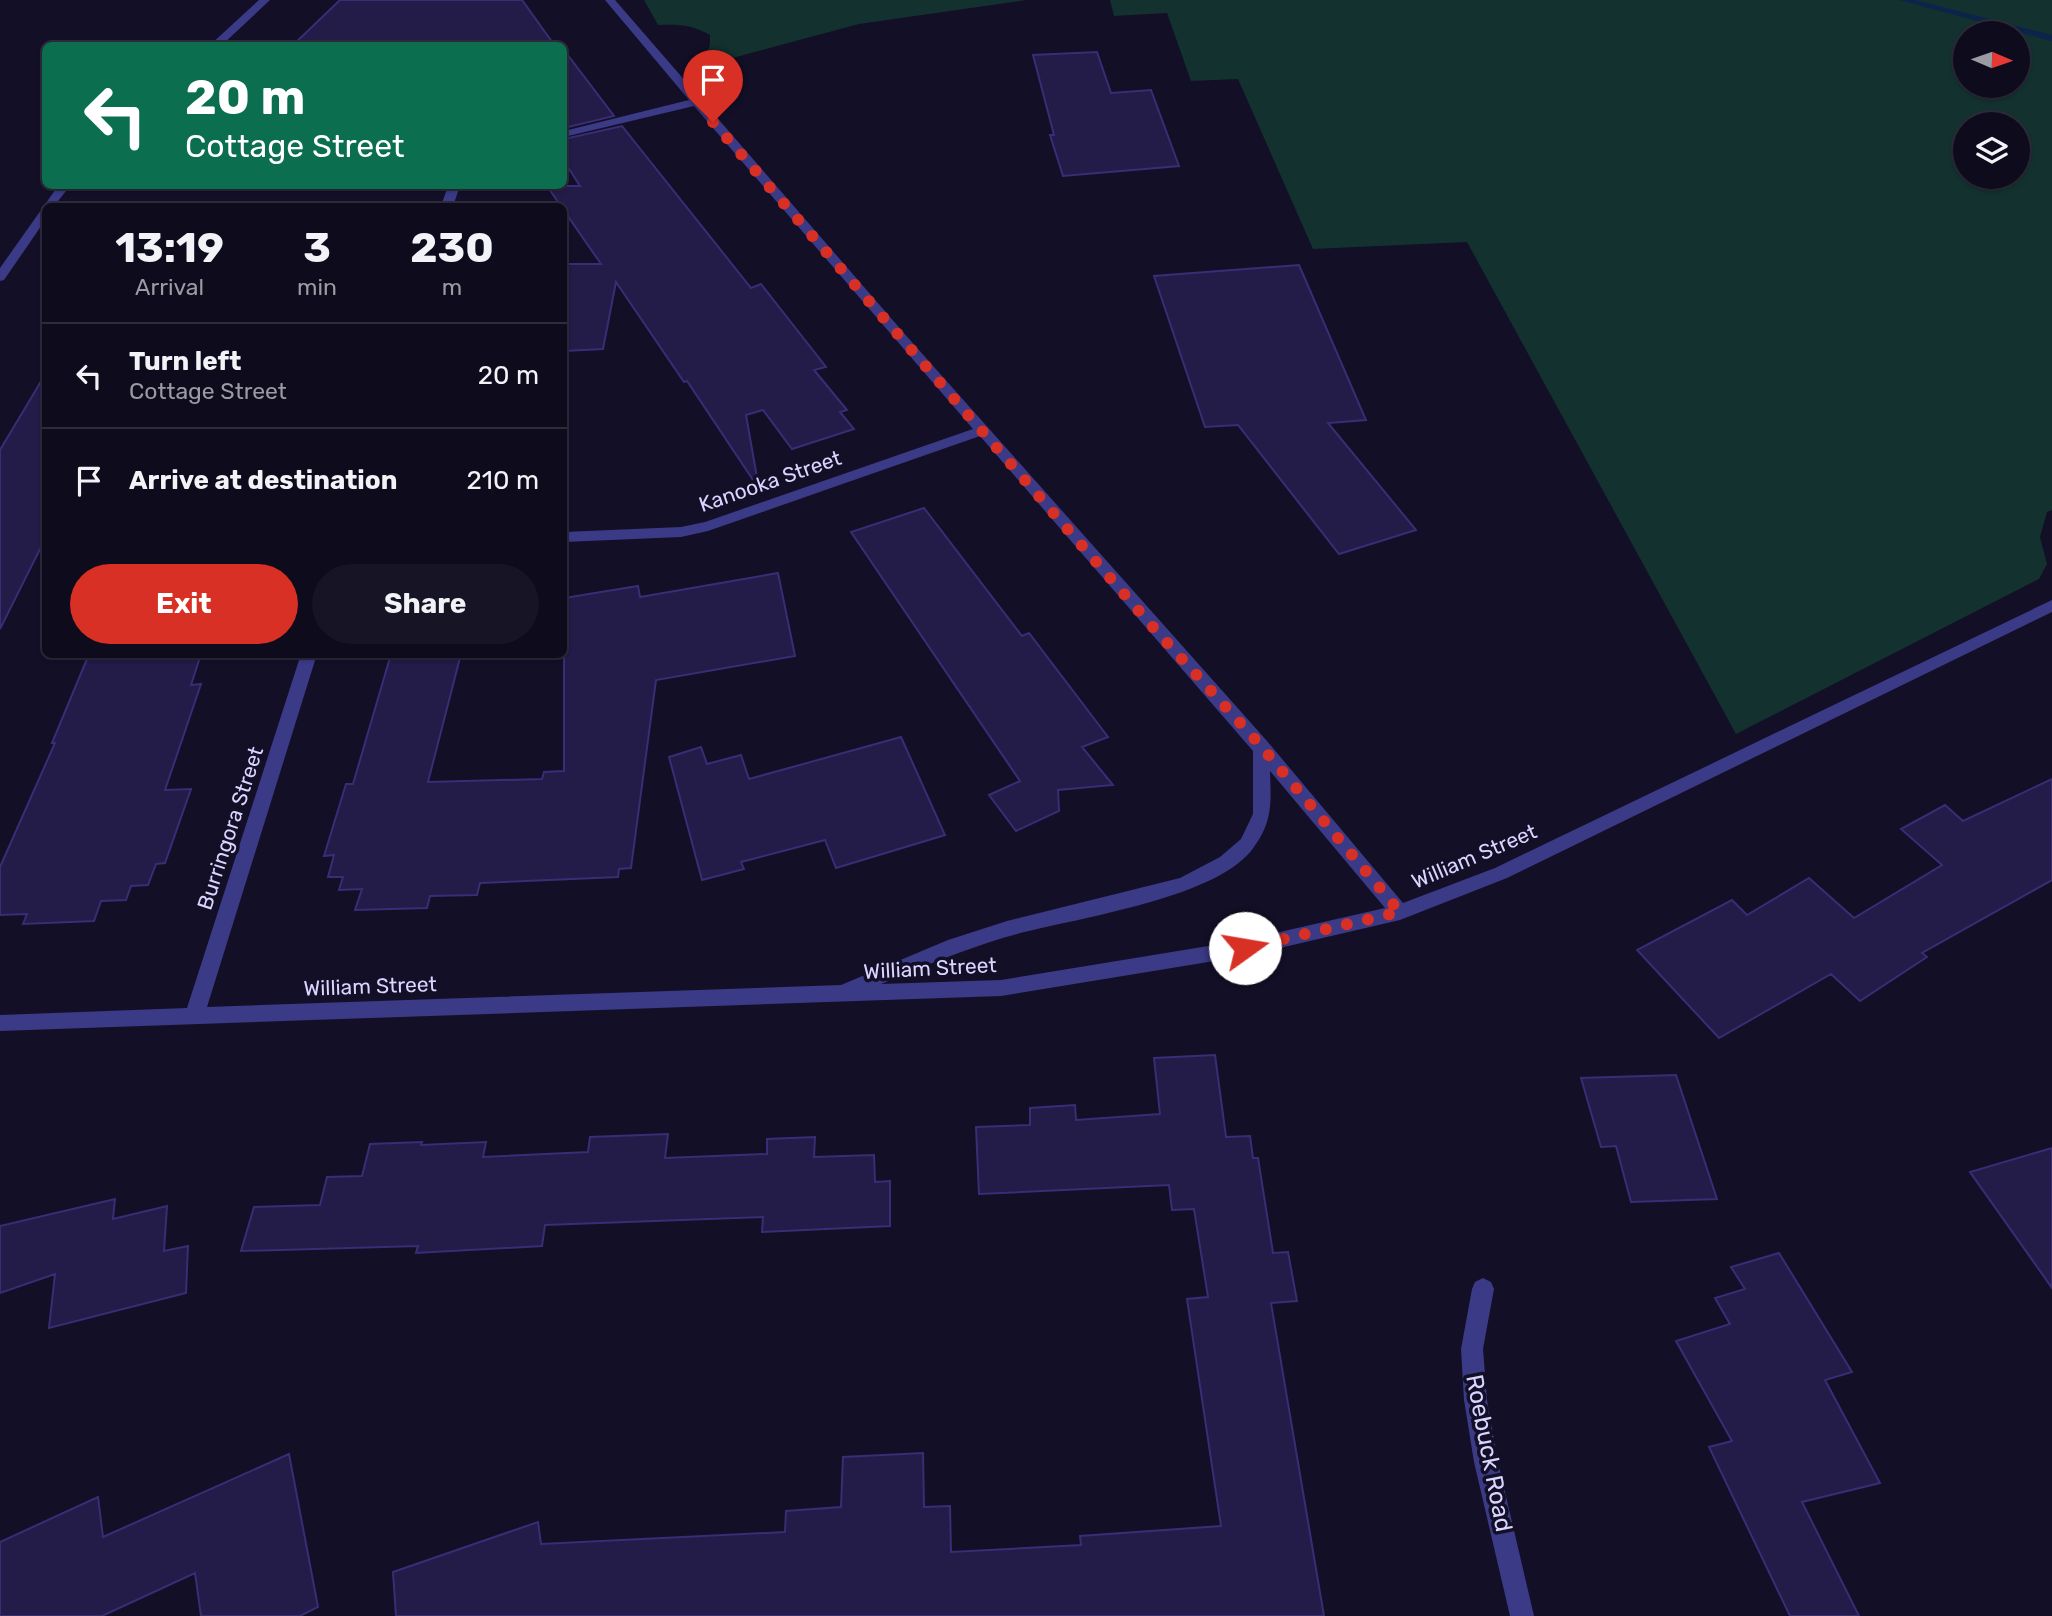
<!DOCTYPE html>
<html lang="en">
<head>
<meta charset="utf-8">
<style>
	body { margin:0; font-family:Rubik,sans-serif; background:#171426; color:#f1f3f6; height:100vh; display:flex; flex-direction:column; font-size:26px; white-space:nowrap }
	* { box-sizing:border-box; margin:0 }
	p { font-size:23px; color:#9b9ba4 }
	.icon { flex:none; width:38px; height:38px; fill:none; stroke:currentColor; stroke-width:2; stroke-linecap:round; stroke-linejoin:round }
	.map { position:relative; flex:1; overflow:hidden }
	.side { position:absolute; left:42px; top:203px; width:525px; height:455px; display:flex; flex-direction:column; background:#0e0b1d; border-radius:10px; box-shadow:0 2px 5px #0004,0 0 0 2px #2e2b3b }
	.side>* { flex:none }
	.banner { position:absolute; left:42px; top:42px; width:525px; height:147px; border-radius:10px; box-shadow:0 2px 5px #0004,0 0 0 2px #2e2b3b; background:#0b6e4f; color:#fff; overflow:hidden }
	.needle { width:46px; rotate:92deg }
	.fabs { position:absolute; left:1953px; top:21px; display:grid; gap:14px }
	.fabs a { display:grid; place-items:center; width:77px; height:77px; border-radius:50%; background:#0e0b1d; box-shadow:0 2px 5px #0004,0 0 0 2px #2e2b3b; font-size:35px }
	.pin { position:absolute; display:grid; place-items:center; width:60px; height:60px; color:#fff; margin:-72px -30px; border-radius:50% 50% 50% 0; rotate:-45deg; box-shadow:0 0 7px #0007 }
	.pin .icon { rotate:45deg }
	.me { position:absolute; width:77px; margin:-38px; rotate:77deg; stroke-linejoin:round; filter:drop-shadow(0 0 5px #0008) }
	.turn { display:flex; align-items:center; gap:24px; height:147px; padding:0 28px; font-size:32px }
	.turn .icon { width:91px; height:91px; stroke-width:2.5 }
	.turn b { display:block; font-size:49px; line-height:60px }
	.eta { display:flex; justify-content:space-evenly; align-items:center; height:119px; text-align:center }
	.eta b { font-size:42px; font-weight:700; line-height:49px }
	.primary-button { display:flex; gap:14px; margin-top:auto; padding:14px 28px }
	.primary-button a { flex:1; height:80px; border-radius:42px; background:#d93025; color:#fff; font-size:28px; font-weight:700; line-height:80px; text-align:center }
	.primary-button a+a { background:#171426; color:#f1f3f6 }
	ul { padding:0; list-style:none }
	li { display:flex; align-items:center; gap:21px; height:105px; padding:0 28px; border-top:2px solid #2e2b3b }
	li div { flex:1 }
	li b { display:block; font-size:26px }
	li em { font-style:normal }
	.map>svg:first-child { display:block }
</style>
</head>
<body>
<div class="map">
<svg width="2052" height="1616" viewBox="0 0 2052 1616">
	<rect width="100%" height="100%" fill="#130f27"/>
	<path fill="#12312f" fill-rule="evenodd" d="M 644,0 L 1027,0 L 859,24 L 703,66 L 710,44 L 710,35 C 693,25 678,24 658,25 Z
		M 1110,0 L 2052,0 L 2052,510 L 2047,512 L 2040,537 L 2047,564 L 2039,579 L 1736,734 L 1467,242 L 1313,249 L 1238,79 L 1191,81 L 1167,13 L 1114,16 ZM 2018,33 L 2018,86 L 1965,86 L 1965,33 ZM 1965,124 L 2018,124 L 2018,177 L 1965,177 Z"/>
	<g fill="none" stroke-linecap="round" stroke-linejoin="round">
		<path fill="#0c244a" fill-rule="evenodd" d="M 1899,0 L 1915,0 L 2052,35 L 2052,41 Z"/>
	</g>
	<path fill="#231b48" stroke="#392d75" stroke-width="2" d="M 340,0 L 522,0 L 555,46 L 292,46 Z
		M 564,50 L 614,116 L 564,128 Z
		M 1097,52 L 1111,93 L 1151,90 L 1179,166 L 1063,176 L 1050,135 L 1054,135 L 1033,55 Z
		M 622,126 L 751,288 L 761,284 L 790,321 L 826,367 L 814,370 L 847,410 L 840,412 L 854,429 L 792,449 L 763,410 L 746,415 L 759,489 L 687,381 L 684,382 L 616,282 L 603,349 L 564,351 L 564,264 L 601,264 L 547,186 L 580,186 L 564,161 L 564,139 Z
		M 1299,265 L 1366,420 L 1328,423 L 1416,530 L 1339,554 L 1238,425 L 1205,427 L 1154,276 Z
		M 46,373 L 46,537 L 0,629 L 0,450 Z
		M 924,508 L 1022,636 L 1029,633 L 1108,737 L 1082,747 L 1113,785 L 1058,790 L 1059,811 L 1016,831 L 989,795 L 1020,781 L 851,532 Z
		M 778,573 L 795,656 L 656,680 L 631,868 L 619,869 L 618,877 L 480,883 L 477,895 L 430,896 L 427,908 L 355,910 L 362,889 L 339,890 L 343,877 L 328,877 L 334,855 L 324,856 L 346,784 L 353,784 L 391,654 L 461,654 L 428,782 L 542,779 L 544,772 L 564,771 L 564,598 L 638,586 L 640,597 Z
		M 89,654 L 201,654 L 191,685 L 201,684 L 165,790 L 191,789 L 165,863 L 156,864 L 148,885 L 131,886 L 126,900 L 101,901 L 94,921 L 23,924 L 27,914 L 0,915 L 0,867 L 55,743 L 52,743 Z
		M 901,737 L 945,835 L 836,868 L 825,840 L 741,862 L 744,869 L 702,880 L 669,757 L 701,747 L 707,764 L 741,755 L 749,779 Z
		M 2052,779 L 2052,880 L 1922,953 L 1927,957 L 1860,1001 L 1831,974 L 1719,1038 L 1637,950 L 1732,900 L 1747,915 L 1809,878 L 1854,918 L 1942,865 L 1901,829 L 1945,805 L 1963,821 Z
		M 1215,1055 L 1226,1137 L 1250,1136 L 1253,1158 L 1258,1158 L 1273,1253 L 1288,1252 L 1297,1301 L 1271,1303 L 1324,1616 L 396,1616 L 393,1572 L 538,1522 L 541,1544 L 785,1532 L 786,1511 L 841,1507 L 843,1457 L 923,1453 L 924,1507 L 950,1506 L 951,1552 L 1081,1545 L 1080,1536 L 1221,1526 L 1187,1299 L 1208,1297 L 1194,1209 L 1172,1210 L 1169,1185 L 979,1194 L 976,1127 L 1030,1125 L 1030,1108 L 1075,1105 L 1076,1120 L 1160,1114 L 1154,1058 Z
		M 1676,1075 L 1717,1199 L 1631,1202 L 1616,1146 L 1601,1147 L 1581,1078 Z
		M 668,1134 L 665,1158 L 767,1154 L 767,1139 L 815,1137 L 814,1157 L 874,1155 L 875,1182 L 890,1181 L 890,1226 L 762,1232 L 763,1217 L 545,1225 L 542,1246 L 416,1253 L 418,1246 L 241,1251 L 254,1207 L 320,1205 L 327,1177 L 362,1176 L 370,1144 L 422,1142 L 421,1145 L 486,1142 L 483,1157 L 588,1152 L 590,1137 Z
		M 2052,1148 L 2052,1288 L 1970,1172 Z
		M 115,1199 L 113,1219 L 167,1206 L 164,1251 L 188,1246 L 186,1293 L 49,1328 L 55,1274 L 0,1293 L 0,1226 Z
		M 1779,1253 L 1852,1372 L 1825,1380 L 1880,1483 L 1802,1502 L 1859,1616 L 1790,1616 L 1709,1447 L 1732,1441 L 1676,1341 L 1730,1324 L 1715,1298 L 1745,1289 L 1731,1267 Z
		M 289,1454 L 318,1607 L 300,1616 L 201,1616 L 195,1573 L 102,1616 L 0,1616 L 0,1542 L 98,1497 L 103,1537 Z"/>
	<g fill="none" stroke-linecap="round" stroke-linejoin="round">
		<path fill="#3b3a87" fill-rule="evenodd" d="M 605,0 L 615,0 L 910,340 L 1267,741 L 1403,903 L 1495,868 L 2052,600 L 2052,612 L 1507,878 L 1400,920 L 1245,956 L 1001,996 L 0,1031 L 0,1015 L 187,1008 L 301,654 L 317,654 L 207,1007 L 841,985 L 948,940 L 1007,921 L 1180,878 L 1220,857 L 1241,839 L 1253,814 L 1253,751 L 980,436 L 708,531 L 681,537 L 564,542 L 564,532 L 681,527 L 705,522 L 973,429 L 694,106 L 564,137 L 564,131 L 689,100 ZM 1270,771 L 1385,908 L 1245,940 L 1001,980 L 881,984 C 922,967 963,950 1006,937 C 1067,919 1218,900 1254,847 C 1273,821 1271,802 1270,771 Z
			M 448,186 L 460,186 L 453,206 L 441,206 Z
			M 1483,1278 L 1491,1282 L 1494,1289 L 1483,1349 L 1487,1400 L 1498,1462 L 1534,1616 L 1510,1616 L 1474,1462 L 1464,1400 L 1461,1349 L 1472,1289 L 1475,1282 Z"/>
		<path fill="#3b3a87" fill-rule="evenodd" d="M 259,0 L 270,0 L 221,46 L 209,46 Z
			M 58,186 L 70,186 L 54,206 L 46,206 L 46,219 L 4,280 L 0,281 L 0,268 Z"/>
	</g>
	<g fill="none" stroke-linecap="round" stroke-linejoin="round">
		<path stroke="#d93025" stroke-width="12" stroke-dasharray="0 21.6" d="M 713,122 L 1152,626 L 1261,746 L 1400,912 L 1245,948"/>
	</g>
	<g text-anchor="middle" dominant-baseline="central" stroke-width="7" stroke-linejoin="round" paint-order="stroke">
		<g font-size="21" fill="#d9d5ff" stroke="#130f27">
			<text transform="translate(770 481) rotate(-19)">Kanooka Street</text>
			<text transform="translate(230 828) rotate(-72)">Burringora Street</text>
			<text transform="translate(1474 856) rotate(-23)">William Street</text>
			<text transform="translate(930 968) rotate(-3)">William Street</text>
			<text transform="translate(370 986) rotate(-2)">William Street</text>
		</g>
		<g font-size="24" fill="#d9d5ff" stroke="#130f27">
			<text transform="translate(1489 1453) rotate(79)">Roebuck Road</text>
		</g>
	</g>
</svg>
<div class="fabs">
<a><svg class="needle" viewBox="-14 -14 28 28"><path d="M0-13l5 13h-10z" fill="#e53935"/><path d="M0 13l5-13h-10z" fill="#9b9ba4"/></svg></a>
<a><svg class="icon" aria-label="layers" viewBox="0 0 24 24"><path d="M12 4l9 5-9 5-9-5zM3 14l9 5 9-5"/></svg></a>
</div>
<div class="pin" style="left:713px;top:122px;background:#d93025"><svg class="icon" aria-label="arrive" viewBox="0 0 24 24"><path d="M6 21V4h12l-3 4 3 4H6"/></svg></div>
<svg class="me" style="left:1245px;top:948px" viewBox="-20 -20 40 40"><circle r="19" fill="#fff"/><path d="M0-13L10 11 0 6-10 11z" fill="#d93025"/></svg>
<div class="banner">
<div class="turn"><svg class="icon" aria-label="left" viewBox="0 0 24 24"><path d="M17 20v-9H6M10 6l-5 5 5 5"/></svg><div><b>20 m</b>Cottage Street</div></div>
</div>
<section class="side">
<div class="eta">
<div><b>13:19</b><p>Arrival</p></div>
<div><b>3</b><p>min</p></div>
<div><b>230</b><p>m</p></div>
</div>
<ul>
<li><svg class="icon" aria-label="left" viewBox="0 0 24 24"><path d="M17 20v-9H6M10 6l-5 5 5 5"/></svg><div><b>Turn left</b><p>Cottage Street</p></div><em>20 m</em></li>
<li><svg class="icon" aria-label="arrive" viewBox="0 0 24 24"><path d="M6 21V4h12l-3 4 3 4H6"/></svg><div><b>Arrive at destination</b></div><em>210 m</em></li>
</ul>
<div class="primary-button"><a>Exit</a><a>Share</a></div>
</section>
</div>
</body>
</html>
